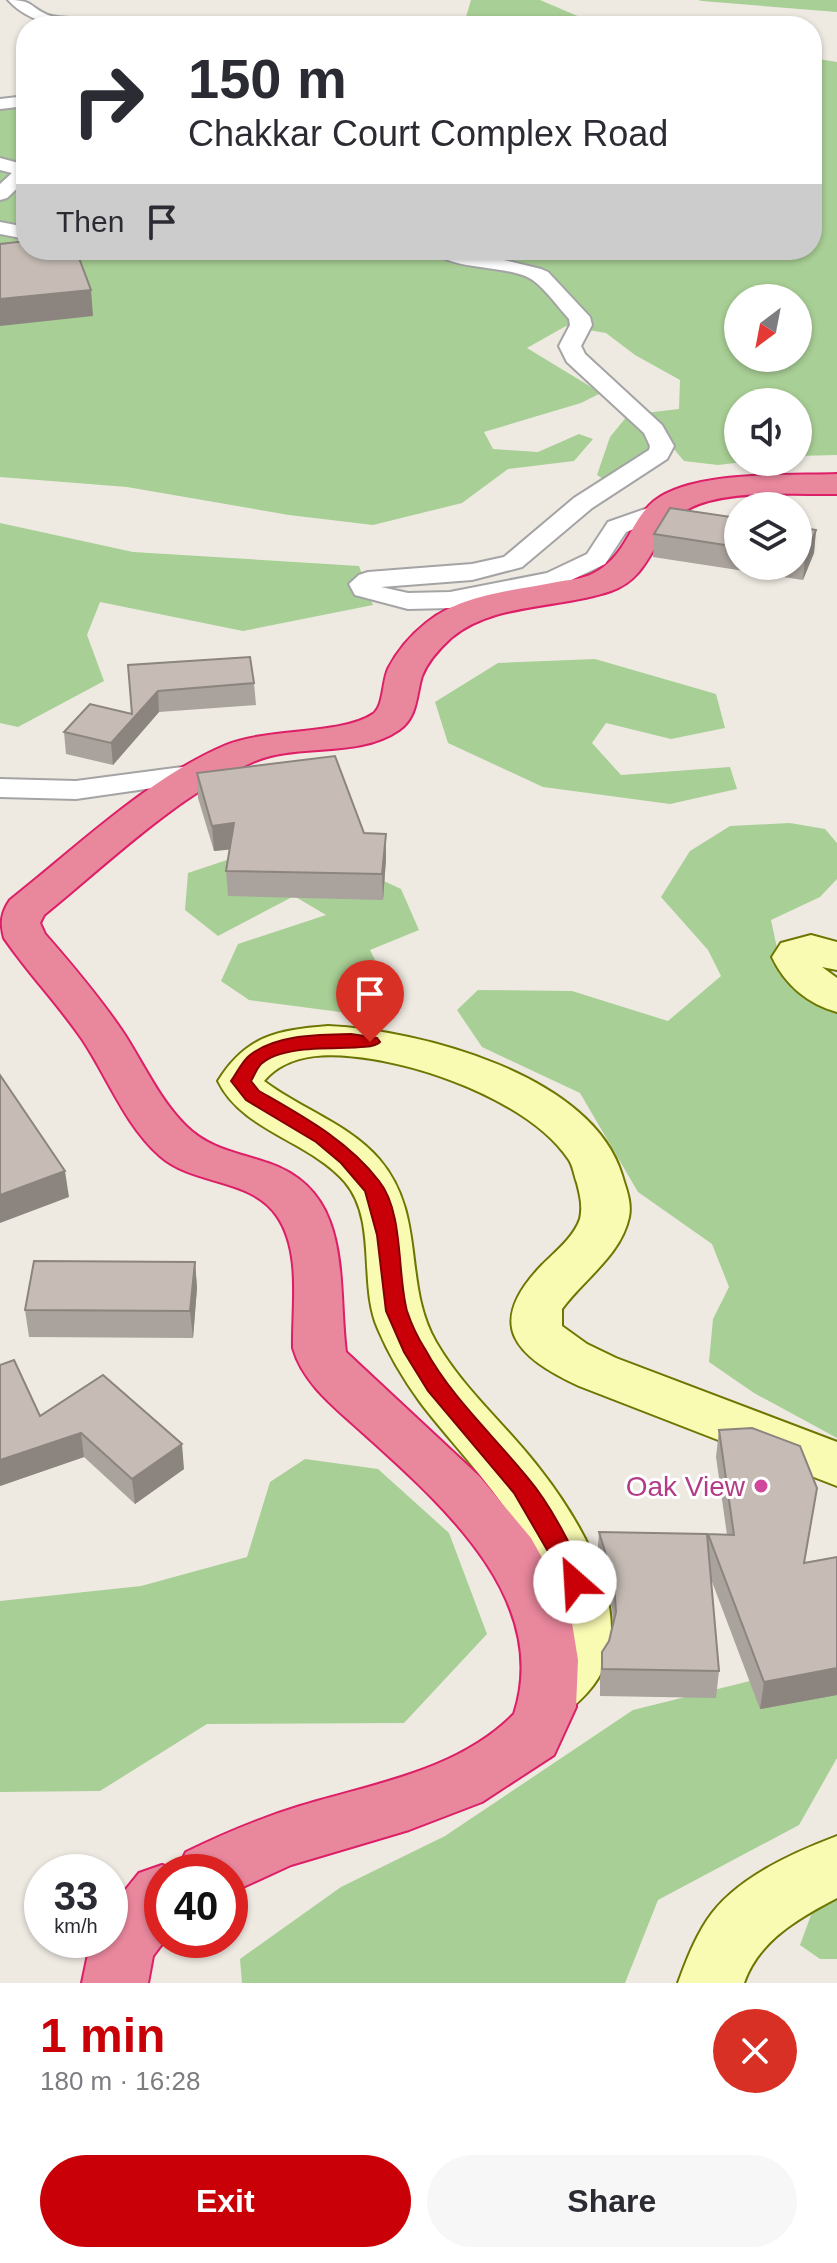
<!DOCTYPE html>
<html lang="en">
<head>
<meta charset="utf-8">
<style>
	body { margin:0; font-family:Arial,sans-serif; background:#f7f7f7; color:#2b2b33; height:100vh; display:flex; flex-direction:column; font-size:30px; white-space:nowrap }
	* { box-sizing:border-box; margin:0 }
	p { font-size:26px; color:#7c7c81 }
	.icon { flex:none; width:44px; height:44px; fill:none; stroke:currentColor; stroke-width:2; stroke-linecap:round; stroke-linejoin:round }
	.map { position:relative; height:1983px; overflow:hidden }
	.side { display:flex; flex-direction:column; background:#fff; flex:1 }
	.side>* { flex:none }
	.banner { position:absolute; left:16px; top:16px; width:806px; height:244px; border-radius:32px; box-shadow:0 2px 6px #0004; background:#fff; color:#2b2b33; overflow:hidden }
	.needle { width:52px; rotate:212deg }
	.fabs { position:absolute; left:724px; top:284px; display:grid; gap:16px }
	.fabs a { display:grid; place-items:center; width:88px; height:88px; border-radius:50%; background:#fff; box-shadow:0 2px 6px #0004; font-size:40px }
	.speed { position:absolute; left:24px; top:1854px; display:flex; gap:16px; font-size:40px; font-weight:700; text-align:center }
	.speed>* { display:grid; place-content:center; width:104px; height:104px; border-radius:50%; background:#fff; box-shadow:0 2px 6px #0004; line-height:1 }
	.speed small { font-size:20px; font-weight:400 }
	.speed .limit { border:12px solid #d22; background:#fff; color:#111 }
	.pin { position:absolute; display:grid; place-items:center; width:68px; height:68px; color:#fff; margin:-82px -34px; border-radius:50% 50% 50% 0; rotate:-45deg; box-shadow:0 0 8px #0007 }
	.pin .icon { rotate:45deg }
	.me { position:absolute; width:88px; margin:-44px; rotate:334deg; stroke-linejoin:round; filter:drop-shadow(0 0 6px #0008) }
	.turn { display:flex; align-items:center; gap:28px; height:168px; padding:0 40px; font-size:36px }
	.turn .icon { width:104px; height:104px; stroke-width:2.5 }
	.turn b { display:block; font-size:56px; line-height:68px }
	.then { display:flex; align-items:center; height:76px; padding:0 40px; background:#0003; gap:16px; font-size:30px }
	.round { display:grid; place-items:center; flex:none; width:84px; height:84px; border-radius:42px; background:#f7f7f7 }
	.head { display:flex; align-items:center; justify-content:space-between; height:136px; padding:0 40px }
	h1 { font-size:48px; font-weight:700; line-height:60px; color:#c90007 }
	.action { display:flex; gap:16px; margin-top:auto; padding:16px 40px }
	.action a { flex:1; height:92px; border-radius:48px; background:#c90007; color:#fff; font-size:32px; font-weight:700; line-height:92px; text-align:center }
	.action a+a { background:#f7f7f7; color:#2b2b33 }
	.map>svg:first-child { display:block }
</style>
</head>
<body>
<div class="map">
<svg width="837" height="1983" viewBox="0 0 837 1983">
	<rect width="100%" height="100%" fill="#eeeae2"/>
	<path fill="#a8cf95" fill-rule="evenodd" d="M 471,0 L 540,0 L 601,26 L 492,26 L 466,17 Z
		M 698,0 L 837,0 L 837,12 L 702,1 Z
		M 812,58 L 837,62 L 837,455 L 798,456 L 798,402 L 738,402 L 738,462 L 744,462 L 718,465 L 684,461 L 663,436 L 647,462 L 608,482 L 597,475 L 610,437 L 628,415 L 679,409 L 680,380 L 635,355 L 606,333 L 566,326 L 527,348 L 601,393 L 581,403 L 484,432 L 493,449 L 538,452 L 579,434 L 593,439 L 574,461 L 508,469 L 462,503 L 373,525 L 289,515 L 127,487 L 0,477 L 0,108 L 26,104 L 26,250 L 812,250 ZM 738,298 L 798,298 L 798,358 L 738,358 Z
		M 0,523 L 133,552 L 359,566 L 373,605 L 243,631 L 100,602 L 87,635 L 104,681 L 18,727 L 0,723 Z
		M 595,659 L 716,694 L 725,728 L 671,739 L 606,723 L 592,743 L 621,775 L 730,767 L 737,789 L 670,804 L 543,787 L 448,743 L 435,702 L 498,663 Z
		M 790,823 L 825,829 L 837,843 L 837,879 L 820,897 L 771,920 L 778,953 L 837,1002 L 837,1438 L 754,1393 L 709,1362 L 713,1319 L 729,1287 L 712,1244 L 638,1192 L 580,1093 L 482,1047 L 457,1010 L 478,990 L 572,991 L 668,1021 L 721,976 L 708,950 L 661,897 L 690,851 L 730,826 Z
		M 233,858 L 343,862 L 401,889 L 419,930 L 370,950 L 394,998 L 394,1019 L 249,1000 L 221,981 L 238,944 L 326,915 L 294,896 L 218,936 L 185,910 L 188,873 Z
		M 305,1459 L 378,1469 L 449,1533 L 487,1634 L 404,1723 L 207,1724 L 100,1791 L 0,1792 L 0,1601 L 141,1586 L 247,1557 L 270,1482 Z
		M 822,1663 L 837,1680 L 837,1758 L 799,1825 L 658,1900 L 625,1983 L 242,1983 L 240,1959 L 341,1887 L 445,1836 L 633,1710 Z
		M 837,1894 L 837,1959 L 820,1959 L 800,1945 L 814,1907 Z"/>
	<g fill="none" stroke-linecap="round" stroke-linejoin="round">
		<g stroke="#a4a4a4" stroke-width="4">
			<path id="street" d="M 8,0 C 34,0 29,7 48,15 C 67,22 95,13 110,26 C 72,26 36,30 8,0 Z
				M 26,96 L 26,106 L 0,109 L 0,99 Z
				M 0,158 L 26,165 L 26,180 L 7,198 L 0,200 L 0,184 L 12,173 L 0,170 Z
				M 0,222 L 26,227 L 26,239 L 0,234 Z
				M 432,250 L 462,250 L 541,269 L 548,272 L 590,317 L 592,325 L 581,346 L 585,354 L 662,425 L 674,446 L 667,459 L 592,508 L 522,567 L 472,580 L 381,587 L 408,593 L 450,592 L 547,573 L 587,554 L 608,522 L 665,502 L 674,504 L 677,509 L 674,514 L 626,532 L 605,564 L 563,584 L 450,608 L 408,609 L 355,595 L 349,584 L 359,575 L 368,572 L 472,564 L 504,557 L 574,498 L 649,450 L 650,446 L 644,433 L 567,362 L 559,346 L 570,325 L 569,319 C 558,307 547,291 534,281 C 512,264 452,272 432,250 Z
				M 205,764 L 215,767 L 219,773 L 215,779 L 76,799 L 0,797 L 0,779 L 76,781 Z"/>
		</g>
		<g stroke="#6e7602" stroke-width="4">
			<path id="secondary" d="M 811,935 L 837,942 L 837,970 L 822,967 L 837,978 L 837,1012 C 808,1004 785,985 772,957 L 781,943 Z
				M 328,1026 C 420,1030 592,1075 622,1175 C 626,1189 632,1202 629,1217 C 621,1255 584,1279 562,1309 L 562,1326 L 587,1344 L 616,1358 L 837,1442 L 837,1486 L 579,1386 C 515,1356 484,1325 542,1265 C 555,1252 574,1237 580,1219 C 583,1206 580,1195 577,1183 C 574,1175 573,1166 569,1160 C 533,1105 434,1069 372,1059 C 336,1053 290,1050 264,1081 C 301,1109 349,1124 379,1159 C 427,1215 402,1283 436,1342 C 463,1389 506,1425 539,1468 C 583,1524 646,1629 587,1693 C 567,1714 559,1719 530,1709 L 521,1691 C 525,1684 528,1676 533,1670 C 539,1662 549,1656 552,1647 C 576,1567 463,1460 420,1402 C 404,1380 389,1355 378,1329 C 358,1284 378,1221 345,1182 C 310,1141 242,1131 218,1081 C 246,1036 277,1030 328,1026 Z
				M 837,1836 L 837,1898 C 799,1918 759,1940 744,1983 L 678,1983 C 686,1961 694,1940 707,1920 C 734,1879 792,1853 837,1836 Z"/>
		</g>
		<g stroke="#dd1f67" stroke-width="4">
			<path id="highway" d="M 837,474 L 837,494 C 794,495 711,487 678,516 C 652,538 650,578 611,591 C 560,609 494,602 451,638 C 439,649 428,661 422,676 C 416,695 418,717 399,730 C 357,759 298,742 253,762 C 177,795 107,864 44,915 L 40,923 L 45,934 C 73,966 101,999 125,1035 C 144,1065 160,1100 186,1126 C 209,1149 239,1153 268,1163 C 354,1192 337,1282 346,1352 L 480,1477 L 531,1538 L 559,1588 L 572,1623 L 578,1660 L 576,1707 L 554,1755 L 482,1802 L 409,1830 L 291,1865 L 230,1893 L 230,1872 L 162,1872 L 162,1940 L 165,1940 L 153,1956 L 148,1983 L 82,1983 L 91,1940 L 110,1940 L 110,1909 L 139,1873 L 162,1865 L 177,1870 L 186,1852 C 223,1834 261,1818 300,1806 C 372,1784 458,1771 514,1714 C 552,1598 439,1502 363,1433 C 337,1409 303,1384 293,1348 C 292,1308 302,1252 277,1216 C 250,1177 194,1186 160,1156 C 125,1125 108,1078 82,1039 C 58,1004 28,973 4,938 C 0,923 1,913 10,900 C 76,848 148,778 226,745 C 267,728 342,735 373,714 C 384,706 382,682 388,669 C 397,651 411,635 426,623 C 461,594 513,591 557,582 C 568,580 582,579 592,574 C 627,557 629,522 654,501 C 693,470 788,476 837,474 Z"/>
		</g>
		<use href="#street" fill="#fff" fill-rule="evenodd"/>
		<use href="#secondary" fill="#fafbb3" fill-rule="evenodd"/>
		<use href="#highway" fill="#e9879d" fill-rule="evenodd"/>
	</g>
	<path fill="#aaa29c" d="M 738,518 L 738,566 L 798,566 L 798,527 L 816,530 L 814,553 L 803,580 L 653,557 L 654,534 Z
		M 128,665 L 254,683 L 256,705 L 159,712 L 113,765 L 66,754 L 64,732 L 132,714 Z
		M 197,773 L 364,833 L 386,859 L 383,900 L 228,896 L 226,871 L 230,849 L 214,851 L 198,798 Z
		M 195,1262 L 197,1288 L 193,1338 L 29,1337 L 25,1310 Z
		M 0,1365 L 40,1416 L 184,1469 L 135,1504 L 84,1457 L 0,1486 Z
		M 719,1430 L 805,1563 L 837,1557 L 837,1695 L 760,1709 L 711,1579 L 719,1671 L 716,1698 L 600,1696 L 600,1679 L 602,1652 L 609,1641 L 613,1624 L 612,1608 L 597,1559 L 599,1532 L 727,1535 L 716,1457 Z"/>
	<path fill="#8b847f" d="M 91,290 L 93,316 L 0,326 L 0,299 Z
		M 816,530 L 814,553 L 803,580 L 805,557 Z
		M 158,691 L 159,712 L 113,765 L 111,743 Z
		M 234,823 L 236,849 L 214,851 L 212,826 Z
		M 386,834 L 386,859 L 383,900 L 382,874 Z
		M 65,1171 L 69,1197 L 0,1223 L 0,1195 Z
		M 195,1262 L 197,1288 L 193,1338 L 190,1311 Z
		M 81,1433 L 84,1457 L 0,1486 L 0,1460 Z
		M 182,1444 L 184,1469 L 135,1504 L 132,1479 Z
		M 837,1668 L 837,1695 L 760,1709 L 764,1682 Z"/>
	<path fill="#c6bcb5" stroke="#8b847f" stroke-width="2" d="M 26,241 L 26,250 L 76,250 L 91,290 L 0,299 L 0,244 Z
		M 670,508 L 738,518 L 738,547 L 654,534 Z
		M 798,527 L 816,530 L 805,557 L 798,556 Z
		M 250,657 L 254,683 L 158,691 L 111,743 L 64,732 L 90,704 L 132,714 L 128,665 Z
		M 335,756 L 364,833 L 386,834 L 382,874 L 226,871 L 234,823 L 212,826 L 197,773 Z
		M 0,1075 L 65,1171 L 0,1195 Z
		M 34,1261 L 195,1262 L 190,1311 L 25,1310 Z
		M 14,1360 L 40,1416 L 103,1375 L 182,1444 L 132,1479 L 81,1433 L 0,1460 L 0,1365 Z
		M 752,1428 L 800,1446 L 817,1488 L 804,1563 L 837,1557 L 837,1668 L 764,1682 L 708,1534 L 734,1535 L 719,1430 Z
		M 599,1532 L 707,1534 L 719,1671 L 602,1669 L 602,1652 L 609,1641 L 616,1612 L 614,1581 Z"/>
	<path fill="#c90007" stroke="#830005" stroke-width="2" d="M 351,1034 L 377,1038 L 380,1042 C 368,1055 290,1038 261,1064 C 257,1068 254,1076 251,1081 L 259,1091 C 304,1117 347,1140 379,1181 C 404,1212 397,1275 407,1311 C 411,1323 418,1338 425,1349 C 451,1397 493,1435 527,1477 C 550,1504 574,1549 586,1582 L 583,1589 L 575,1592 L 566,1589 L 557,1567 L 514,1493 L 428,1391 L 404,1352 L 386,1311 L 377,1235 L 365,1191 L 341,1163 L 316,1142 L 246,1100 L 231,1081 C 237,1073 242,1061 250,1055 C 277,1034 319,1035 351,1034 Z"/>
	<circle fill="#d1479c" stroke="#fff" stroke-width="3" cx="761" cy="1486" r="8"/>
	<g text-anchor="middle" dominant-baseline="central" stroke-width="6" stroke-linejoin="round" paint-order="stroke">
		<g font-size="28" fill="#b23c85" stroke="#fff" text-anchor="end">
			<text x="745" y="1486">Oak View</text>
		</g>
	</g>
</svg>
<div class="fabs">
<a><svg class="needle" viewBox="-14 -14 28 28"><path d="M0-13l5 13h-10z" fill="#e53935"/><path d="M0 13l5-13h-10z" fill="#7c7c81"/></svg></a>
<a><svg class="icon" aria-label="sound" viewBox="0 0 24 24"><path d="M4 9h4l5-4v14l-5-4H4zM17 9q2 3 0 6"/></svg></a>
<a><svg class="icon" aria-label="layers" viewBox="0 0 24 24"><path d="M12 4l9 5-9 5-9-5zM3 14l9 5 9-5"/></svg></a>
</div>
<div class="speed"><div>33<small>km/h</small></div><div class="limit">40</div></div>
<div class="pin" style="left:370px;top:1042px;background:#d93025"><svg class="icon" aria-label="arrive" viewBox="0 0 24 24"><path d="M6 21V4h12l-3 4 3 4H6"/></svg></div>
<svg class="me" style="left:575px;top:1582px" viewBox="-20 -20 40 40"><circle r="19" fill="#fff"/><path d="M0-13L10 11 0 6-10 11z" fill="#c90007"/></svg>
<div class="banner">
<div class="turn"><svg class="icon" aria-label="right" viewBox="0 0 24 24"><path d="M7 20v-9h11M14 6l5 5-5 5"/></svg><div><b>150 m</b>Chakkar Court Complex Road</div></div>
<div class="then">Then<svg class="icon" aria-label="arrive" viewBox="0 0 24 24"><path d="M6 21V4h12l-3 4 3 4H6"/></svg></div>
</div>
</div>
<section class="side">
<div class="head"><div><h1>1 min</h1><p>180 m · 16:28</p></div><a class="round" style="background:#d93025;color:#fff"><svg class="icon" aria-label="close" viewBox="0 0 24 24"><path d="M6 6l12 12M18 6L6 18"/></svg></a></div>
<div class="action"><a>Exit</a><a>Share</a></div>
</section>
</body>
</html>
